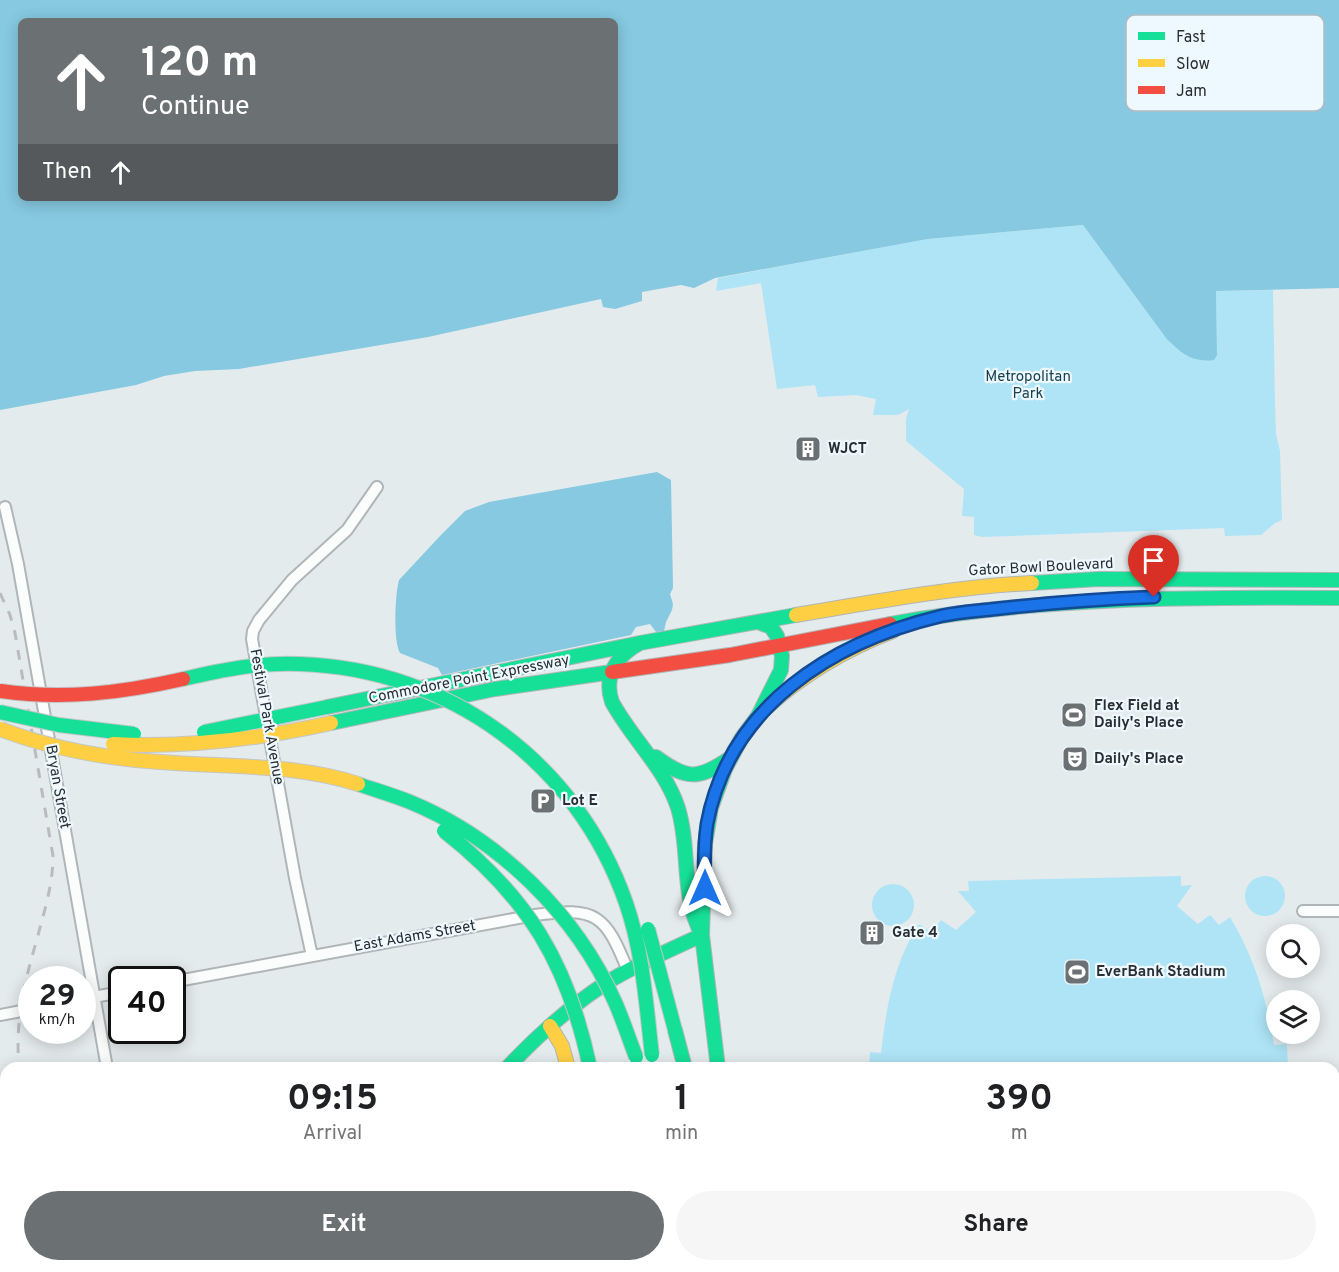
<!DOCTYPE html>
<html lang="en">
<head>
<meta charset="utf-8">
<style>
	body { margin:0; font-family:Overpass,sans-serif; background:#f6f6f6; color:#202124; height:100vh; display:flex; flex-direction:column; font-size:22px; white-space:nowrap }
	* { box-sizing:border-box; margin:0 }
	p { font-size:20px; color:#757577 }
	.icon { flex:none; width:33px; height:33px; fill:none; stroke:currentColor; stroke-width:2; stroke-linecap:round; stroke-linejoin:round }
	.map { position:relative; flex:1; overflow:hidden }
	.sheet { position:absolute; left:0px; top:1062px; width:1340px; height:210px; display:flex; flex-direction:column; background:#fff; border-radius:18px 18px 0 0; box-shadow:0 3px 15px #0003 }
	.sheet>* { flex:none }
	.hud { position:absolute; left:18px; top:18px; width:600px; height:183px; border-radius:9px; box-shadow:0 3px 15px #0003; background:#6b7072; color:#fff; overflow:hidden }
	.buttons { position:absolute; left:1266px; top:924px; display:grid; gap:12px }
	.buttons a { display:grid; place-items:center; width:54px; height:54px; border-radius:50%; background:#fff; box-shadow:0 3px 15px #0003; font-size:30px }
	.speed { position:absolute; left:18px; top:966px; display:flex; gap:12px; font-size:30px; font-weight:700; text-align:center }
	.speed>* { display:grid; place-content:center; width:78px; height:78px; border-radius:50%; background:#fff; box-shadow:0 3px 15px #0003; line-height:1 }
	.speed small { font-size:15px; font-weight:400 }
	.speed .limit { border:3px solid #111; border-radius:9px; background:#fff; color:#111 }
	.pin { position:absolute; display:grid; place-items:center; width:51px; height:51px; color:#fff; margin:-62px -26px; border-radius:50% 50% 50% 0; rotate:-45deg; box-shadow:0 0 6px #0007 }
	.pin .icon { rotate:45deg }
	.me { position:absolute; width:66px; margin:-33px; rotate:0deg; stroke-linejoin:round; filter:drop-shadow(0 0 4px #0008) }
	.turn { display:flex; align-items:center; gap:21px; height:126px; padding:0 24px; font-size:27px }
	.turn .icon { width:78px; height:78px; stroke-width:2.5 }
	.turn b { display:block; font-size:42px; line-height:51px }
	.then { display:flex; align-items:center; height:57px; padding:0 24px; background:#0003; gap:12px; font-size:22px }
	.eta { display:flex; justify-content:space-evenly; align-items:center; height:102px; text-align:center }
	.eta b { font-size:36px; font-weight:700; line-height:42px }
	.primary-button { display:flex; gap:12px; margin-top:auto; padding:12px 24px }
	.primary-button a { flex:1; height:69px; border-radius:36px; background:#6b7072; color:#fff; font-size:24px; font-weight:700; line-height:69px; text-align:center }
	.primary-button a+a { background:#f6f6f6; color:#202124 }
	.map>svg:first-child { display:block }
</style>
</head>
<body>
<div class="map">
<svg width="1339" height="1272" viewBox="0 0 1339 1272">
	<rect width="100%" height="100%" fill="#e4ebed"/>
	<path fill="#aee4f6" d="M 1083,225 L 1166,338 L 1217,355 L 1216,291 L 1273,290 L 1275,403 L 1276,434 L 1280,451 L 1282,520 L 1275,523 L 1261,535 L 1225,536 L 1224,528 L 982,537 L 974,535 L 974,517 L 962,516 L 964,489 L 906,441 L 906,419 L 909,409 L 898,415 L 873,415 L 876,399 L 856,395 L 818,397 L 815,385 L 777,389 L 761,283 L 716,291 L 718,278 L 928,239 Z
		M1245 896a20 20 0 1 1 40 0a20 20 0 1 1-40 0Z
		M 1181,876 L 1181,886 L 1192,885 L 1177,906 L 1198,924 L 1210,915 L 1219,925 L 1230,917 C 1254,957 1267,999 1274,1045 L 1287,1044 L 1288,1068 L 869,1068 L 870,1052 L 881,1053 C 886,1008 894,962 919,924 L 932,933 L 941,920 L 956,930 L 976,912 L 958,891 L 969,891 L 968,881 Z
		M872 905a21 21 0 1 1 42 0a21 21 0 1 1-42 0Z
		M 6,1249 L 6,1266 L 48,1266 L 49,1272 L 0,1272 L 0,1258 Z
		M 972,1266 L 1188,1266 L 1179,1272 L 981,1272 Z"/>
	<path fill="#86c9e0" fill-rule="evenodd" d="M 0,0 L 1339,0 L 1339,288 L 1216,291 L 1217,355 L 1214,360 C 1192,363 1181,353 1166,338 L 1083,225 L 928,239 L 715,278 L 694,288 L 681,285 L 642,292 L 642,301 L 615,309 L 603,307 L 601,299 L 428,337 L 239,369 L 195,371 L 164,376 L 136,385 L 0,410 ZM 21,21 L 615,21 L 615,198 L 21,198 Z
		M 657,472 L 671,480 L 673,588 L 670,594 L 673,604 L 672,610 L 666,622 L 664,631 L 656,632 L 650,624 L 636,627 L 631,635 L 442,675 L 438,668 L 400,653 C 393,641 395,594 399,580 L 441,535 L 465,511 L 489,502 Z"/>
	<g fill="none" stroke-linecap="round" stroke-linejoin="round">
		<g stroke="#b0b6b7" stroke-width="14">
			<path id="street" d="M 5,507 L 18,564 L 107,1068
				M 1303,911 L 1339,911
				M 312,956 L 295,878 L 252,639 L 253,631 L 259,620 L 292,580 L 347,530 L 377,487
				M 172,982 L 535,915 C 597,907 605,914 628,971
				M 82,999 L 122,992
				M 0,1015 L 32,1009
				M 142,1266 L 143,1272
				M 1268,1272 L 1275,1266"/>
		</g>
		<g stroke="#b0b6b7" stroke-width="16">
			<path id="fast" d="M 1032,583 L 1099,579 L 1339,580
				M 890,624 C 1038,597 1189,597 1339,598
				M 327,707 L 640,643
				M 331,723 L 495,689 L 612,672
				M 656,757 C 687,780 698,780 730,758
				M 702,935 C 680,894 691,851 678,808 C 665,768 632,739 612,702 C 603,676 617,655 640,643 L 796,615
				M 675,1030 L 685,1068
				M 507,1068 C 537,1036 569,1007 606,983 C 637,964 670,950 702,935
				M 718,1068 L 702,935 L 705,844 L 711,808 L 725,769 L 741,739 L 758,716 L 781,670 L 782,656 L 777,636 L 771,627 L 758,622
				M 675,1266 L 675,1272
				M 736,1266 L 738,1272"/>
		</g>
		<g stroke="#b0b6b7" stroke-width="16">
			<path id="slow" d="M 796,615 C 874,602 953,587 1032,583
				M 767,707 C 805,673 846,649 893,631
				M 550,1026 L 562,1046 L 568,1068
				M 824,1266 L 832,1272
				M 403,1272 L 405,1266"/>
		</g>
		<g stroke="#b0b6b7" stroke-width="16">
			<path id="jam" d="M 612,672 L 730,655 L 890,624
				M 614,1266 L 614,1272"/>
		</g>
		<use href="#street" stroke="#fbfcfc" stroke-width="10"/>
		<use href="#fast" stroke="#16e098" stroke-width="14"/>
		<use href="#slow" stroke="#ffcf43" stroke-width="14"/>
		<use href="#jam" stroke="#f24e42" stroke-width="14"/>
		<path stroke="#babbbc" stroke-width="3" stroke-dasharray="10 10" stroke-linecap="butt" d="M 0,593 L 10,615 L 15,633 L 53,856 C 53,885 44,912 37,939 C 24,984 15,1020 19,1068
			M 53,1266 L 54,1272"/>
		<g stroke="#c3c6c7" stroke-width="16" stroke-linecap="butt">
			<path id="fast-bridge" d="M 183,679 C 222,670 260,662 300,664 C 449,669 577,762 626,903 C 643,952 646,1004 652,1055
				M 0,712 L 59,725 L 134,734
				M 204,732 L 327,707
				M 358,784 C 375,790 393,795 410,802 C 498,838 576,914 615,1002 C 623,1020 629,1039 636,1057
				M 444,831 C 528,897 568,963 590,1068
				M 648,929 L 675,1030"/>
		</g>
		<g stroke="#c3c6c7" stroke-width="16" stroke-linecap="butt">
			<path id="slow-bridge" d="M 0,729 C 57,751 115,760 175,763 C 236,767 300,765 358,784
				M 113,744 C 187,748 259,739 331,723"/>
		</g>
		<g stroke="#c3c6c7" stroke-width="16" stroke-linecap="butt">
			<path id="jam-bridge" d="M 0,691 C 63,700 121,693 183,679"/>
		</g>
		<use href="#fast-bridge" stroke="#16e098" stroke-width="14"/>
		<use href="#slow-bridge" stroke="#ffcf43" stroke-width="14"/>
		<use href="#jam-bridge" stroke="#f24e42" stroke-width="14"/>
	</g>
	<g fill="none" stroke-linecap="round" stroke-linejoin="round">
		<g stroke="#114b97" stroke-width="15">
			<path id="route" d="M 705,888 C 704,867 704,845 707,824 C 729,706 832,642 941,616 C 959,612 978,611 995,609 C 1048,603 1101,599 1154,597"/>
		</g>
		<use href="#route" stroke="#1a73e8" stroke-width="10"/>
	</g>
	<defs>
		<g id="building-square" transform="scale(1.35)"><rect x="-9" y="-9" width="18" height="18" rx="4" fill="#6b7072" stroke="#edf9fe"/><path d="M-4-6H4V6H1V3H-1V6H-4ZM-2.5-4.3h1.7v1.8h-1.7ZM.8-4.3h1.7v1.8H.8ZM-2.5-1h1.7V.8h-1.7ZM.8-1h1.7V.8H.8Z" fill="#fff"/></g>
		<g id="stadium-square" transform="scale(1.35)"><rect x="-9" y="-9" width="18" height="18" rx="4" fill="#6b7072" stroke="#edf9fe"/><path d="M0-5a6.5 5 0 1 0 0 10a6.5 5 0 1 0 0-10ZM-3.5-1.8h7v3.6h-7Z" fill="#fff"/></g>
		<g id="theatre-square" transform="scale(1.35)"><rect x="-9" y="-9" width="18" height="18" rx="4" fill="#6b7072" stroke="#edf9fe"/><path d="M-5-5.5Q0-4 5-5.5V0Q5 5 0 6Q-5 5-5 0ZM-3.3-2.5H-1v1.5H-3.3ZM1-2.5H3.3v1.5H1ZM-2.8 1Q0 5.5 2.8 1Z" fill="#fff"/></g>
		<g id="parking-square" transform="scale(1.35)"><rect x="-9" y="-9" width="18" height="18" rx="4" fill="#6b7072" stroke="#edf9fe"/><path d="M-3.5-5.5H1a3.5 3.5 0 0 1 0 7H-1V5.5H-3.5ZM-1-3.4V-.6H.8a1.4 1.4 0 0 0 0-2.8Z" fill="#fff"/></g>
	</defs>
	<g fill-rule="evenodd">
		<use href="#building-square" x="808" y="449"/>
		<use href="#stadium-square" x="1074" y="715"/>
		<use href="#theatre-square" x="1075" y="759"/>
		<use href="#parking-square" x="543" y="801"/>
		<use href="#building-square" x="872" y="933"/>
		<use href="#stadium-square" x="1077" y="972"/>
	</g>
	<g text-anchor="middle" dominant-baseline="central" stroke-width="4.5" stroke-linejoin="round" paint-order="stroke">
		<g font-size="15" fill="#18424f" stroke="#edf9fe">
			<text x="1028" y="377">Metropolitan<tspan x="1028" dy="17">Park</tspan></text>
		</g>
		<g font-size="15" font-weight="bold" fill="#2a2e30" stroke="#edf9fe" text-anchor="start">
			<text x="828" y="449">WJCT</text>
			<text x="1094" y="706">Flex Field at<tspan x="1094" dy="17">Daily's Place</tspan></text>
			<text x="1094" y="759">Daily's Place</text>
			<text x="562" y="801">Lot E</text>
			<text x="892" y="933">Gate 4</text>
			<text x="1096" y="972">EverBank Stadium</text>
		</g>
		<g font-size="15" fill="#2a2e30" stroke="#edf9fe">
			<text transform="translate(1041 568) rotate(-3)">Gator Bowl Boulevard</text>
			<text transform="translate(469 680) rotate(-11)">Commodore Point Expressway</text>
			<text transform="translate(266 717) rotate(80)">Festival Park Avenue</text>
			<text transform="translate(57 787) rotate(80)">Bryan Street</text>
			<text transform="translate(415 937) rotate(-10)">East Adams Street</text>
		</g>
	</g>
	<rect x="1126" y="15" width="198" height="96" rx="9" fill="#edf9fe" stroke="#b2bcc0" stroke-width="1.5"/>
	<rect x="1138" y="32" width="27" height="8" fill="#16e098"/>
	<rect x="1138" y="59" width="27" height="8" fill="#ffcf43"/>
	<rect x="1138" y="86" width="27" height="8" fill="#f24e42"/>
	<g font-size="16" fill="#2a2e30">
		<text x="1176" y="42">Fast</text>
		<text x="1176" y="69">Slow</text>
		<text x="1176" y="96">Jam</text>
	</g>
</svg>
<div class="buttons">
<a><svg class="icon" aria-label="search" viewBox="0 0 24 24"><circle cx="10" cy="10" r="6"/><path d="M15 15l6 6"/></svg></a>
<a><svg class="icon" aria-label="layers" viewBox="0 0 24 24"><path d="M12 4l9 5-9 5-9-5zM3 14l9 5 9-5"/></svg></a>
</div>
<div class="speed"><div>29<small>km/h</small></div><div class="limit">40</div></div>
<div class="pin" style="left:1154px;top:597px;background:#d93025"><svg class="icon" aria-label="arrive" viewBox="0 0 24 24"><path d="M6 21V4h12l-3 4 3 4H6"/></svg></div>
<svg class="me" style="left:705px;top:888px" viewBox="-20 -20 40 40"><path d="M0-17L14 15 0 8-14 15z" fill="#1a73e8" stroke="#fff" stroke-width="4"/></svg>
<div class="hud">
<div class="turn"><svg class="icon" aria-label="ahead" viewBox="0 0 24 24"><path d="M12 20V5M6 11l6-6 6 6"/></svg><div><b>120 m</b>Continue</div></div>
<div class="then">Then<svg class="icon" aria-label="ahead" viewBox="0 0 24 24"><path d="M12 20V5M6 11l6-6 6 6"/></svg></div>
</div>
<section class="sheet">
<div class="eta">
<div><b>09:15</b><p>Arrival</p></div>
<div><b>1</b><p>min</p></div>
<div><b>390</b><p>m</p></div>
</div>
<div class="primary-button"><a>Exit</a><a>Share</a></div>
</section>
</div>
</body>
</html>
